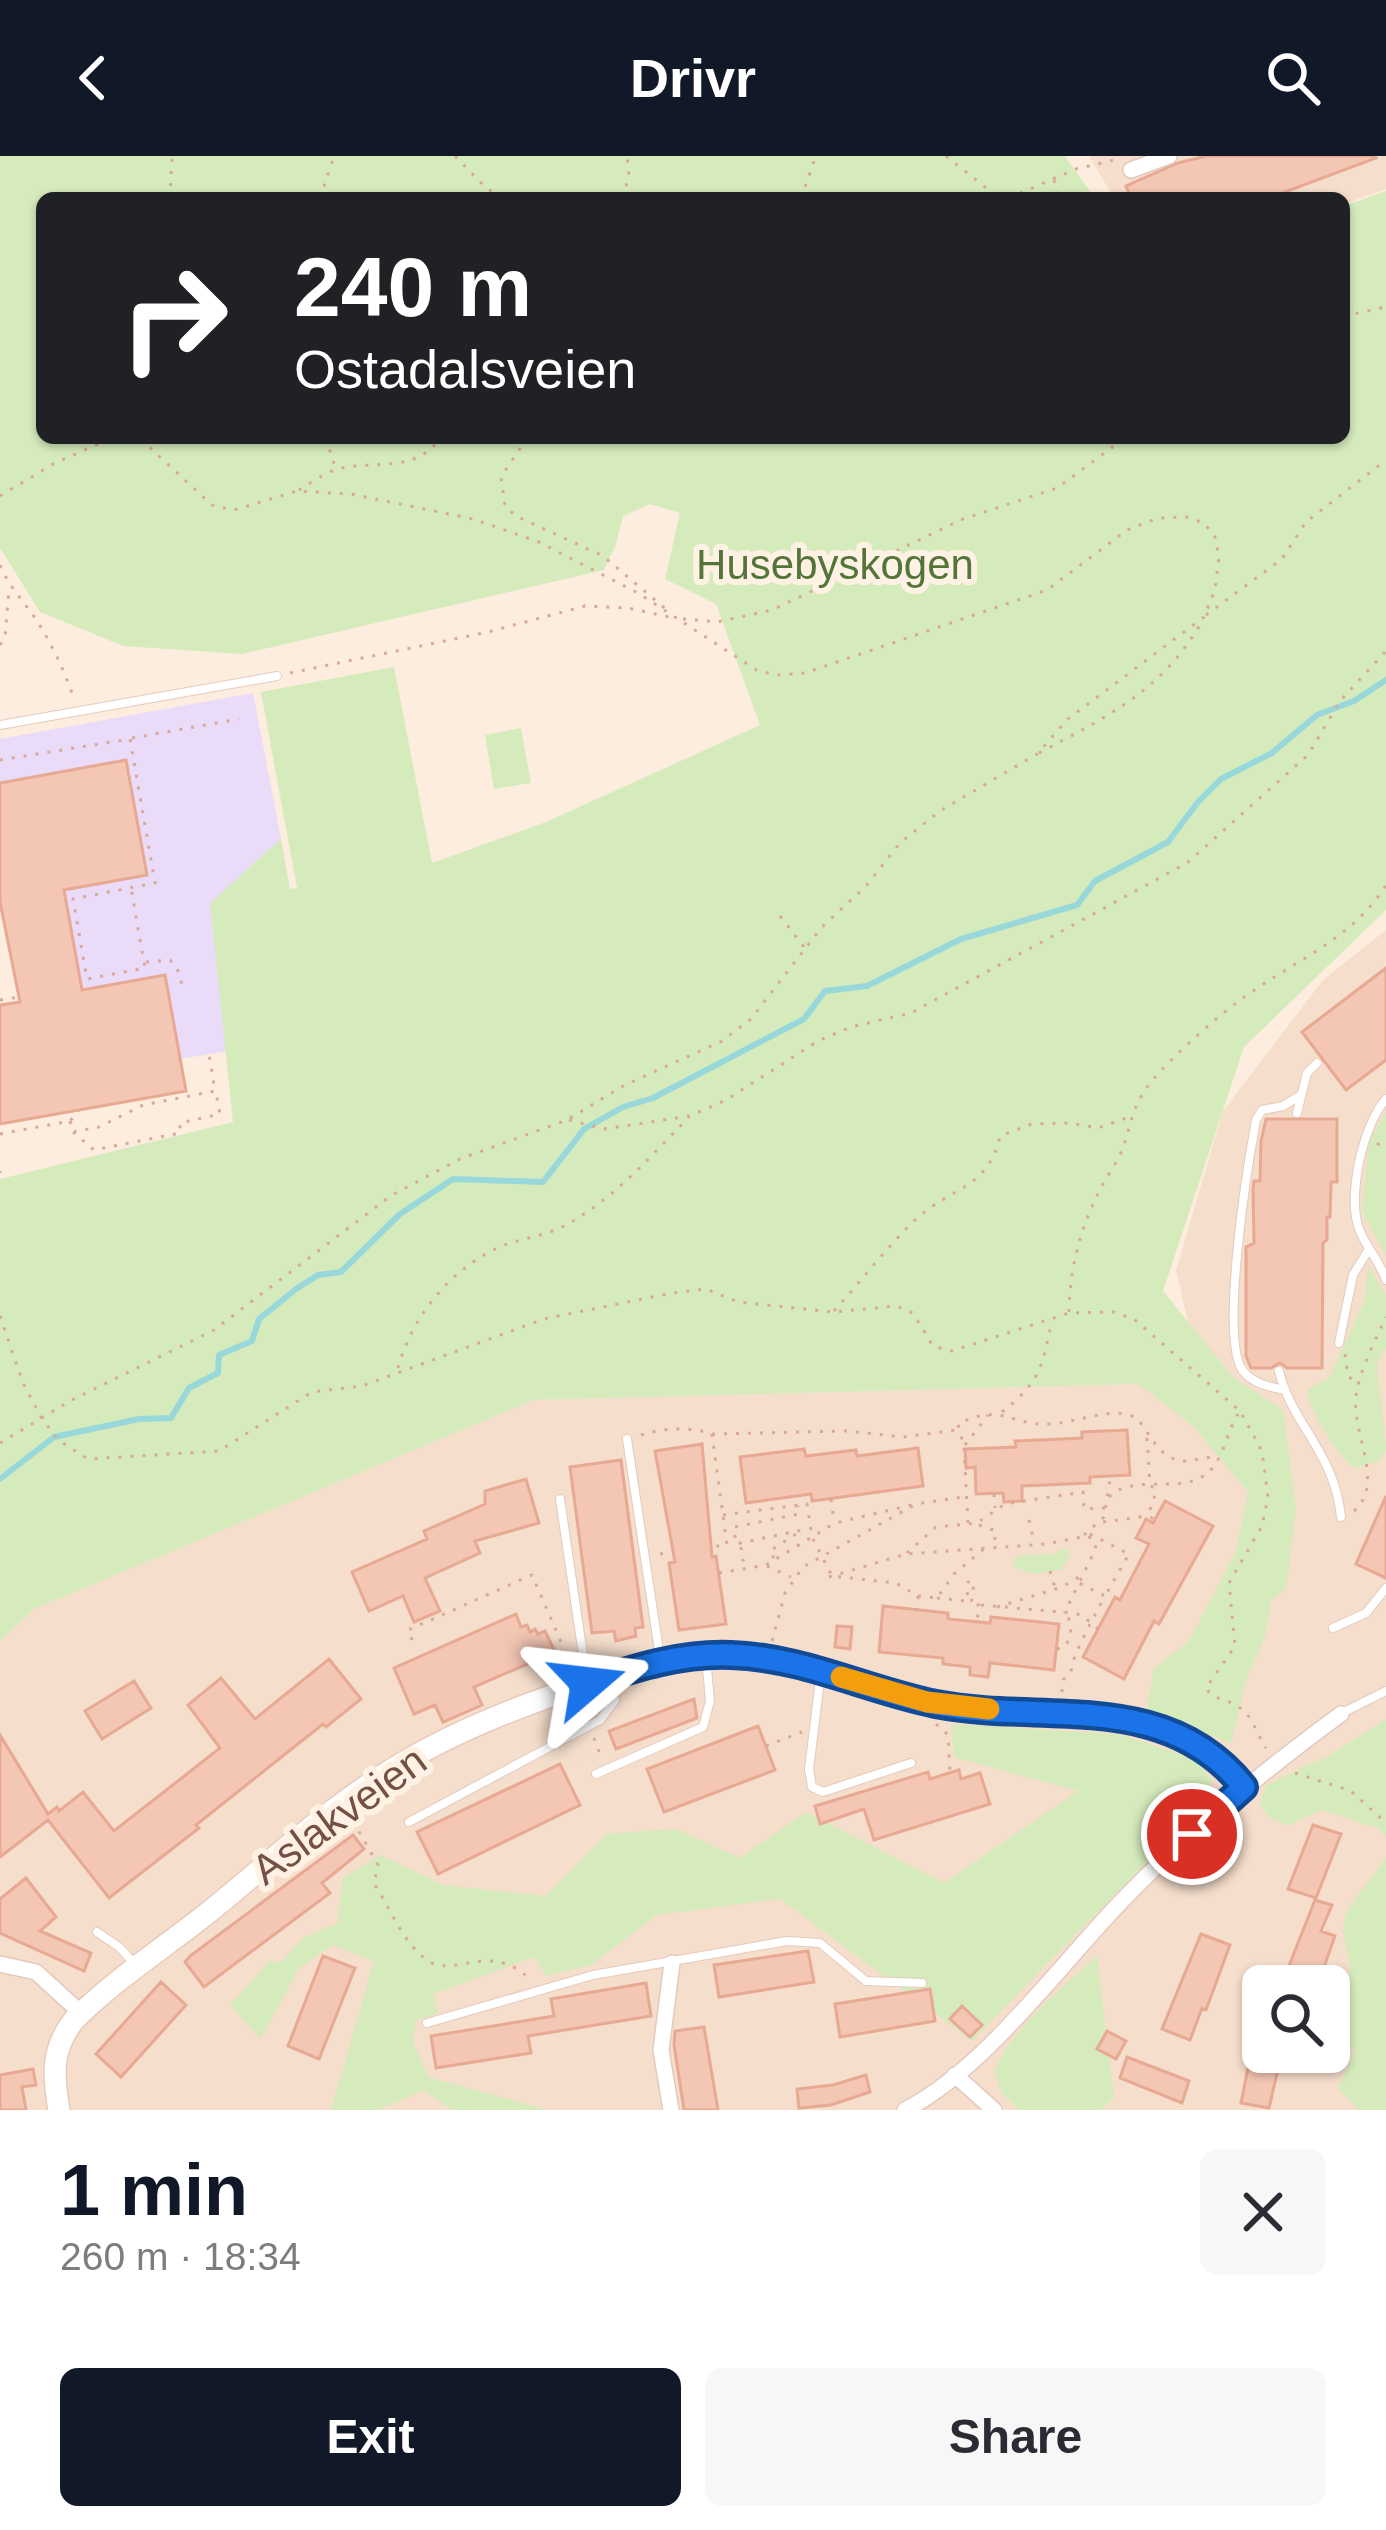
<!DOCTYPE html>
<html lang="en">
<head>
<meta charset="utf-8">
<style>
	body { margin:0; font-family:Helvetica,sans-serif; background:#f7f7f7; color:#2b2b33; height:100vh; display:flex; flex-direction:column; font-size:45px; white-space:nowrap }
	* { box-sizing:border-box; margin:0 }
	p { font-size:39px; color:#7c7c81 }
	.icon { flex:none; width:66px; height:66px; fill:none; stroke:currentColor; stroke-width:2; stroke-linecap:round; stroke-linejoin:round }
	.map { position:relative; height:1954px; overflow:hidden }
	.details { display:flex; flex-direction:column; background:#fff; flex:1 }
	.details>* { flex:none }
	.hud { position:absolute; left:36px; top:36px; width:1314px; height:252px; border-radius:18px; box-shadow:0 3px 9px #0004; background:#202124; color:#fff; overflow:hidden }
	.buttons { position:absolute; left:1242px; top:1809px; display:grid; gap:24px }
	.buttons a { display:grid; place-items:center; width:108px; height:108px; border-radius:18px; background:#fff; box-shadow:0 3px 9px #0004; font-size:60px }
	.pin { position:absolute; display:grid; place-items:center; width:102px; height:102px; color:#fff; margin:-51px; border:6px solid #fff; border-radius:50%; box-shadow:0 3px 12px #0007 }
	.me { position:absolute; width:132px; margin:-66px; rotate:73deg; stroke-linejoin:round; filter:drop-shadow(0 0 9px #0008) }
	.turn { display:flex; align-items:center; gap:42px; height:252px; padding:0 60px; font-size:54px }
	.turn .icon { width:156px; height:156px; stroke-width:2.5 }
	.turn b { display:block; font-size:84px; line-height:102px }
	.round { display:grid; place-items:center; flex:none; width:126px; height:126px; border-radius:18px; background:#f7f7f7 }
	.headline { display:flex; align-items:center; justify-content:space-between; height:204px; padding:0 60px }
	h1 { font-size:72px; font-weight:700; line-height:90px; color:#111827 }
	.button { display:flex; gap:24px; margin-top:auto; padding:24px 60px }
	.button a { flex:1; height:138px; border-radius:18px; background:#111827; color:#fff; font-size:48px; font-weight:700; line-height:138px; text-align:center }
	.button a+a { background:#f7f7f7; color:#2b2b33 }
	header { display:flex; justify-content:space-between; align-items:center; height:156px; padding:0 60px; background:#111827; color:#fff; font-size:54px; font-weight:700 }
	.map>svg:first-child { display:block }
</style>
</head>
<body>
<header><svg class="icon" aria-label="back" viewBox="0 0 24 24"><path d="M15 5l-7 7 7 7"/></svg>Drivr<svg class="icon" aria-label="search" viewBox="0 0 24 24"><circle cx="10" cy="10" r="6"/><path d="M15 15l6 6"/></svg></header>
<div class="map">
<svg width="1386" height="1954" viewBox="0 0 1386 1954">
	<rect width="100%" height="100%" fill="#fdedde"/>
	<path fill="#f5decc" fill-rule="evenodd" d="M 1089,0 L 1386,0 L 1386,33 L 1344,48 L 1344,42 L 1114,42 Z
		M 1386,774 L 1386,1954 L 0,1954 L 0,1485 L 34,1453 L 534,1244 L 1138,1228 L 1192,1183 L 1176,1114 L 1223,955 L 1323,824 ZM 1263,1830 L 1329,1830 L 1329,1896 L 1263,1896 Z"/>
	<path fill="#eadbf9" d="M 253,537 L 281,683 L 210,748 L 228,895 L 180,903 L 165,820 L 82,835 L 13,625 L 0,627 L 0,583 Z"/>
	<path fill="#d5ebbc" d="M 0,0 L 1065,0 L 1095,42 L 42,42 L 42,282 L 1344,282 L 1344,50 L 1386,35 L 1386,754 L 1244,891 L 1163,1135 L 1233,1221 L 1283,1254 L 1296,1352 L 1286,1433 L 1271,1444 L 1265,1481 L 1246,1524 L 1231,1587 L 1146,1554 L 1154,1513 L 1189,1485 L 1236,1395 L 1248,1336 L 1193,1270 L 1138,1228 L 534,1244 L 34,1453 L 0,1485 L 0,1023 L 233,966 L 210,747 L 281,683 L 290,733 L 297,732 L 261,536 L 394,511 L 432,707 L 546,666 L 760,569 L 716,448 L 665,423 L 680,357 L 650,348 L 623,360 L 616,388 L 604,414 L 242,498 L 123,490 L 40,456 L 0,392 Z
		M 521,572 L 531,627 L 494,633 L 485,579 Z
		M 1386,955 L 1386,1100 L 1362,1055 L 1369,986 Z
		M 1368,1109 L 1386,1140 L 1386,1191 L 1377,1209 L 1386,1292 L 1380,1305 L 1355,1312 C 1338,1302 1309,1254 1307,1234 L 1329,1222 L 1364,1146 Z
		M 1065,1392 L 1070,1400 L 1061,1414 L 1033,1418 L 1012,1410 L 1019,1399 L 1052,1398 Z
		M 1386,1563 L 1386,1681 L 1380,1673 L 1322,1654 L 1286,1670 L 1267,1659 L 1260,1649 L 1266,1629 L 1330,1599 Z
		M 951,1568 L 1118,1578 L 1195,1603 L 1212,1624 L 1200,1651 L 972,1885 L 780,1743 L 657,1759 L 591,1809 L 546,1820 L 534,1801 L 433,1838 L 437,1857 L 416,1865 L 413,1886 L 428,1921 L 547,1954 L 452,1954 L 423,1934 L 379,1954 L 331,1954 L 374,1805 L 332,1789 L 299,1812 L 261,1883 L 230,1849 L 270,1805 L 282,1806 L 303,1782 L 338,1767 L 342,1723 L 380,1699 L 443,1729 L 546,1740 L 607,1678 L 675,1673 L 740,1702 L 806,1656 L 944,1727 L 1078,1635 L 954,1601 Z
		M 1386,1700 L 1386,1954 L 1360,1954 L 1338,1932 L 1355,1895 L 1330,1878 C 1328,1857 1345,1843 1349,1823 C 1353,1804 1341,1783 1344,1765 C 1347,1746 1375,1722 1386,1700 Z
		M 1097,1800 L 1114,1941 L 1101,1954 L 1020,1954 L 1002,1938 L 994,1915 C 1016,1868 1059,1835 1097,1800 Z"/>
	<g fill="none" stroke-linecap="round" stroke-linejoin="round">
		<path stroke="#98d8da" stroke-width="6" d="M 0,1323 L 54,1281 L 139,1263 L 171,1262 L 189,1232 L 218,1217 L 219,1199 L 252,1185 L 259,1163 L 296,1133 L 318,1119 L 341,1116 L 400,1058 L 453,1023 L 543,1026 L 584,973 L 623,951 L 653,942 L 804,863 L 825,835 L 867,830 L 961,783 L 1077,749 L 1095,725 L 1168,686 L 1198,646 L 1221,623 L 1272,597 L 1317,559 L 1354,545 L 1386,524"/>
	</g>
	<path fill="#f4c6b4" stroke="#e8a993" stroke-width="3" d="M 1206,0 L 1375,0 L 1376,2 L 1269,42 L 1131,42 L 1126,30 L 1178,7 Z
		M 126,604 L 147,719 L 64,734 L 82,834 L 165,819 L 186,935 L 0,968 L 0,849 L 20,846 L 0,746 L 0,627 Z
		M 1386,812 L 1386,904 L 1346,934 L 1302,876 Z
		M 1266,963 L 1337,963 L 1337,1026 L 1331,1026 L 1330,1061 L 1327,1061 L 1327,1084 L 1323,1087 L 1322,1212 L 1287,1212 L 1280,1207 L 1271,1212 L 1251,1212 L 1246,1200 L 1246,1091 L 1254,1087 L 1253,1032 L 1254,1025 L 1260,1025 L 1261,985 Z
		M 1127,1274 L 1130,1319 L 1090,1321 L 1090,1327 L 1022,1330 L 1022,1345 L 1004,1346 L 1003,1337 L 976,1338 L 975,1311 L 966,1312 L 965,1293 L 1016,1291 L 1015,1285 L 1082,1282 L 1082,1276 Z
		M 702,1288 L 712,1401 L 716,1400 L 726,1468 L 679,1474 L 669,1407 L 675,1406 L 655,1295 Z
		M 918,1292 L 923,1330 L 812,1345 L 811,1338 L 746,1347 L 740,1301 L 804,1293 L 806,1300 L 856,1294 L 857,1300 Z
		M 621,1304 L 643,1471 L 635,1472 L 636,1480 L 616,1485 L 614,1475 L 592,1477 L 570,1311 Z
		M 526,1323 L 539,1367 L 475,1385 L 480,1397 L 425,1422 L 440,1455 L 414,1466 L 403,1440 L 369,1455 L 352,1416 L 427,1383 L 424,1375 L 485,1348 L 485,1335 Z
		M 1386,1340 L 1386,1422 L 1356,1408 Z
		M 1165,1345 L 1213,1370 L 1159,1468 L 1154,1465 L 1124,1523 L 1083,1501 L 1115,1441 L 1120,1444 L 1149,1388 L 1136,1382 L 1146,1363 L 1153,1367 Z
		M 883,1450 L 948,1457 L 948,1463 L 990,1467 L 991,1461 L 1059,1468 L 1054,1514 L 990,1507 L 988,1521 L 970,1519 L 970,1511 L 943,1508 L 943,1502 L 879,1496 Z
		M 516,1458 L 521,1471 L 527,1469 L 530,1476 L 535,1473 L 538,1478 L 545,1475 L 555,1496 L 474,1531 L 482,1549 L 443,1566 L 435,1549 L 414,1558 L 394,1512 Z
		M 837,1470 L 852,1471 L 850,1493 L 835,1491 Z
		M 329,1503 L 361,1543 L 326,1571 L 323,1568 L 196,1669 L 199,1672 L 109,1742 L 48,1664 L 0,1701 L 0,1579 L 48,1658 L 57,1651 L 59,1655 L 83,1636 L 114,1675 L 220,1592 L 188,1549 L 221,1522 L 255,1563 Z
		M 134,1525 L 151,1552 L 102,1583 L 85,1555 Z
		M 694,1543 L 697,1562 L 616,1593 L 609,1575 Z
		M 758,1570 L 775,1614 L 664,1656 L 647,1613 Z
		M 560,1608 L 580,1649 L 438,1718 L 417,1676 Z
		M 959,1614 L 961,1623 L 980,1617 L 990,1648 L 874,1684 L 864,1653 L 820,1668 L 815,1650 L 928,1616 L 930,1623 Z
		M 1313,1669 L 1341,1678 L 1316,1742 L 1288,1733 Z
		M 353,1679 L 364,1693 L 322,1727 L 330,1737 L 204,1831 L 185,1806 L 190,1800 Z
		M 26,1722 L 56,1761 L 40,1775 L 91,1797 L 84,1815 L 0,1777 L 0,1743 Z
		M 1315,1744 L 1332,1749 L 1321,1775 L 1335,1780 L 1323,1814 L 1319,1812 L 1313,1830 L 1281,1830 Z
		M 1201,1778 L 1230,1789 L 1206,1854 L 1202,1852 L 1190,1884 L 1162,1873 Z
		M 808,1795 L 814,1826 L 719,1841 L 714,1809 Z
		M 323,1800 L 355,1812 L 319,1903 L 288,1890 Z
		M 161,1826 L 186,1849 L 121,1921 L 96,1898 Z
		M 646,1827 L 651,1860 L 528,1880 L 531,1897 L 436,1912 L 431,1880 L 554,1860 L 551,1843 Z
		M 930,1833 L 935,1865 L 840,1881 L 835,1848 Z
		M 962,1850 L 982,1869 L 970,1881 L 950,1863 Z
		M 704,1871 L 718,1954 L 684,1954 L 674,1889 L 675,1875 Z
		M 1107,1875 L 1126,1885 L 1116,1903 L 1097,1893 Z
		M 1255,1896 L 1282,1896 L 1269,1952 L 1241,1947 L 1250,1902 L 1254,1903 Z
		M 1127,1901 L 1189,1925 L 1182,1947 L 1120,1922 Z
		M 33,1913 L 36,1929 L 22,1931 L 26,1954 L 0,1954 L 0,1919 Z
		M 866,1919 L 870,1936 L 831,1949 L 799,1952 L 797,1933 L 833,1929 Z"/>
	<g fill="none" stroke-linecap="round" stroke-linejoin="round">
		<g stroke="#e4cabd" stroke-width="10">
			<path id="lane" d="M 0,569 L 277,520
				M 1386,943 C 1363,969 1347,1039 1359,1073 C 1366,1091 1380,1106 1386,1124
				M 1297,957 L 1307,917 L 1317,907
				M 1339,1187 L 1353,1119 L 1369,1093
				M 1279,1215 C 1292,1269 1334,1295 1341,1361
				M 1285,1234 C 1271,1231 1253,1228 1243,1215 C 1219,1184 1248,1007 1256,964 L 1262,954 L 1283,950 L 1301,939
				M 627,1283 L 660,1501
				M 560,1343 L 587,1526
				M 1333,1472 L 1366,1457 L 1386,1432
				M 821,1516 L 809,1613 L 812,1631 L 823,1636 L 911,1607
				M 1342,1557 L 1386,1535
				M 596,1618 L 703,1571 L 710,1545 L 706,1501
				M 409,1666 L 600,1564 L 615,1544 L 613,1521
				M 97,1776 L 119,1791 L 133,1806
				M 427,1867 L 593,1819 L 787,1785 L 820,1787 L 866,1825 L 922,1827"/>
		</g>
		<g stroke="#e4cabd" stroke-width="18">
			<path id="street" d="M 1131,14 L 1169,0
				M 0,1808 L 36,1816 L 81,1857
				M 955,1919 L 994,1954
				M 671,1954 L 661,1894 L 672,1807
				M 905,1954 C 983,1914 1056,1814 1117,1750 C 1185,1678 1262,1616 1341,1558"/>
		</g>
		<g stroke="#e9cab9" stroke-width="24">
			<path id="secondary" d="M 59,1954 C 53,1919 51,1893 74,1864 C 114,1824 165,1791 209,1756 C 267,1709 324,1656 388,1616 C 449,1577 518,1550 587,1528 C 633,1512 679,1498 728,1499 C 811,1500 885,1545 967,1552 C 1067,1560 1174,1544 1244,1631"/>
		</g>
		<path stroke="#d9a998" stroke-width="3" stroke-dasharray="3 9" stroke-linecap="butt" d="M 455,0 L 487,33 L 509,42
			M 946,0 L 999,42
			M 1054,24 L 1058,42
			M 170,42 L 172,0
			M 320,42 L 334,0
			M 624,42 L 629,15 L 627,0
			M 801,42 L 816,0
			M 1009,42 L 1076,13 L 1118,3
			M 1344,160 L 1386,151
			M 326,282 L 335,311
			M 527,282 L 501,321 L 505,350 L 516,360 L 603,400 L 667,454
			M 299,334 C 312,326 327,315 342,312 C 375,305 420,316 439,282
			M 0,340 L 55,307 L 112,282
			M 0,409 C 9,431 24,445 37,465 C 53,490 64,514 74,543
			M 1206,459 L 1282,403 L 1306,366 L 1386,304
			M 683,463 L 717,466 L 772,454 L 963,363 L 1057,332 L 1125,282
			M 0,489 L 5,481 L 9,433
			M 290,517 L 488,476 L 585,450 L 628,452 L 674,462
			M 132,582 L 239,563
			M 1039,597 C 1106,561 1161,536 1201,467
			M 0,604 L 130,583 L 155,727 L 73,743 L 87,823 L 145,812 L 131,732
			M 780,760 L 804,791
			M 146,806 L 170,804 L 177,812 L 183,832
			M 0,844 L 19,841
			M 569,964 L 604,973 L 690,960 L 726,944 L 818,885 L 851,871 L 911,857 L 1187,707 L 1308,599 L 1340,545 L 1386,495
			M 70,965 L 73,976 L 99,971 L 143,949 L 215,935 L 209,898
			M 73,976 L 94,994 L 180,977 L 180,967 L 220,958 L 216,937
			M 0,978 L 70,965 L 79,955
			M 1377,989 L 1386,983
			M 0,1017 L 0,1015
			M 834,1155 C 861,1125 887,1091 916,1063 C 950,1032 989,1032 1000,980 L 1032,968 L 1069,967 L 1098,972 L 1129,961
			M 1069,1156 C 1070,1101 1086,1053 1115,1008 C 1128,988 1129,960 1142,939 C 1154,916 1212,865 1235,848 C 1286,808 1351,786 1386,729
			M 0,1160 L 23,1227 L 41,1261 L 58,1284 L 88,1303 L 219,1295 L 312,1236 L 362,1230 L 544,1163 L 672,1137 L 706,1133 L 738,1146 L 833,1156 L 896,1150 L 913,1157 L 933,1190 L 952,1195 L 1069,1157 L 1114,1156 L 1134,1163 L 1240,1255 L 1262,1295 L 1268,1341 L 1262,1370 L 1229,1427 L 1235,1490 L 1206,1532 C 1214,1545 1226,1542 1239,1551 C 1252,1559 1257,1579 1266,1592
			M 1345,1198 L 1348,1220 L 1358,1229
			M 398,1212 C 412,1160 452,1111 502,1090 C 522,1082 545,1080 564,1070 C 613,1044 650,1001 689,961
			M 1002,1256 C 1041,1225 1042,1211 1052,1164
			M 712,1278 L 846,1275 L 903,1281 L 957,1274
			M 641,1279 C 664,1272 689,1270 712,1278 L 727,1389 L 711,1391
			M 1147,1282 L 1150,1328 L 1156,1336 L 1148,1360
			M 0,1287 L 70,1245 L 214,1174 L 392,1039 L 460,1003 L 567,964 L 623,930 L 722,885 L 751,863 L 821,772 L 866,730 L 900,687 L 940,655 L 1037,598 L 1068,563 L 1204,461 L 1215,434 L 1219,401 L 1215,381 L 1204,367 L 1186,361 L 1158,362 L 1127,374 L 1047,434 L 805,517 L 778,519 L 758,515 L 638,437 L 539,386 L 473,363 L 351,338 L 297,335 L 234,354 L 212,349 L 147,289 L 128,282
			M 965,1289 L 988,1259
			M 994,1338 L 995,1352
			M 1109,1341 C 1137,1314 1189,1344 1214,1310 C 1225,1295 1228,1274 1238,1258
			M 831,1343 L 834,1365
			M 1354,1355 C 1386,1327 1351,1277 1356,1240 C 1360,1212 1375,1186 1386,1161
			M 723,1359 L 807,1348 L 812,1381 L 832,1420 L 896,1427 L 918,1440 L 917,1454
			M 1029,1364 L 1034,1386
			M 1103,1366 L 1148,1360 L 1154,1363
			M 968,1367 L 964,1291 L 958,1268 C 1002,1246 1010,1270 1050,1268 C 1074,1267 1102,1254 1126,1258 C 1147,1262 1149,1292 1172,1302 C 1188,1310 1201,1299 1218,1302
			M 979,1369 L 996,1375 L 994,1388
			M 1090,1378 L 1129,1398 L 1105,1440
			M 1084,1379 L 1104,1361 L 1110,1324
			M 741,1391 L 744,1411
			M 907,1397 L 936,1371 L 977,1367 L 1005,1348 L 1083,1336 L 1084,1353 L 1107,1352
			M 660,1398 L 673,1396
			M 774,1402 L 770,1395 L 802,1374 L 736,1388 L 734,1371 L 799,1358 L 798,1350
			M 767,1410 L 791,1421
			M 1050,1415 L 1055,1432
			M 719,1417 L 766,1409 L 835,1367 L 912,1349
			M 829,1421 L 906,1398 L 1045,1388 L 1088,1380 L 1096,1388 L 1095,1394 L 1079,1427
			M 918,1440 L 937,1442 L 954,1418 L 986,1391
			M 937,1442 L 967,1445 L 968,1426 L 974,1426 L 971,1449 L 979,1449 L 977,1466
			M 981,1449 L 1061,1456
			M 997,1451 L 1062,1431 L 1079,1421
			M 412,1484 L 408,1474 L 532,1419 L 562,1488 L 565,1515
			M 772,1485 L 785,1437 L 803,1411 L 916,1348 L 964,1341
			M 1057,1493 L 1066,1490 L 1071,1477 L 1068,1459
			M 1062,1536 L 1063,1524 L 1071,1516 C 1073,1499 1083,1484 1090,1468 L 1105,1440 L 1079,1427 L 1065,1456 L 1082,1459 L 1098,1473
			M 936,1568 L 948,1579 L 950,1617
			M 594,1582 L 601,1601
			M 766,1590 L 802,1576
			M 1295,1617 L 1351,1635 L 1386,1667
			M 353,1665 L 378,1709 L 374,1728 C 391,1752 401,1785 427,1804 C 454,1824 489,1783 531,1824"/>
		<use href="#lane" stroke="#fff" stroke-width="8"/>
		<use href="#street" stroke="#fff" stroke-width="15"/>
		<use href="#secondary" stroke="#fff" stroke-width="21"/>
	</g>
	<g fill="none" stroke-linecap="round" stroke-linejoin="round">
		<g stroke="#114b97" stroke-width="30">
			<path id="route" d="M 588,1527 C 635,1512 681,1497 731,1499 C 802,1501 867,1534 936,1548 C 1044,1569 1165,1532 1244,1631 L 1192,1678"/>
		</g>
		<use href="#route" stroke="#1a73e8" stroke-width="21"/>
		<path stroke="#f59e0b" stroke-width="21" d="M 841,1521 L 927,1546 L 989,1553"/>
	</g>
	<g text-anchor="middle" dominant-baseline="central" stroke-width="12" stroke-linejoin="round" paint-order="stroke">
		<g font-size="42" fill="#53753a" stroke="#fff2e5">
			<text x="835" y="408">Husebyskogen</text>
		</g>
		<g font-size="42" fill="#745045" stroke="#fff2e5">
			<text transform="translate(339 1659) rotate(-36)">Aslakveien</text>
		</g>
	</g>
</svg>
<div class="buttons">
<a><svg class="icon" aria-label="search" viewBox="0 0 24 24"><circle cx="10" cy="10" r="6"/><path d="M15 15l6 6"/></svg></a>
</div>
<div class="pin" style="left:1192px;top:1678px;background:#d93025"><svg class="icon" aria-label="arrive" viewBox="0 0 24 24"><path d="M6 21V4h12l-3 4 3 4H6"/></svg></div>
<svg class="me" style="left:588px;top:1527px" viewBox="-20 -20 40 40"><path d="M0-17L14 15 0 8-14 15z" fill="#1a73e8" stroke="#fff" stroke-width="4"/></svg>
<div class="hud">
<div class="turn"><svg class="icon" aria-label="right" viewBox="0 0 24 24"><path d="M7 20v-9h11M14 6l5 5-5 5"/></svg><div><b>240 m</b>Ostadalsveien</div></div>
</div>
</div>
<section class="details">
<div class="headline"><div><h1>1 min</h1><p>260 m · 18:34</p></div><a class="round"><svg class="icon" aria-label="close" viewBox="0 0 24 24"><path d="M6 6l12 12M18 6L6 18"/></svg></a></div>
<div class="button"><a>Exit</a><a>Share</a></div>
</section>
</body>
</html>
